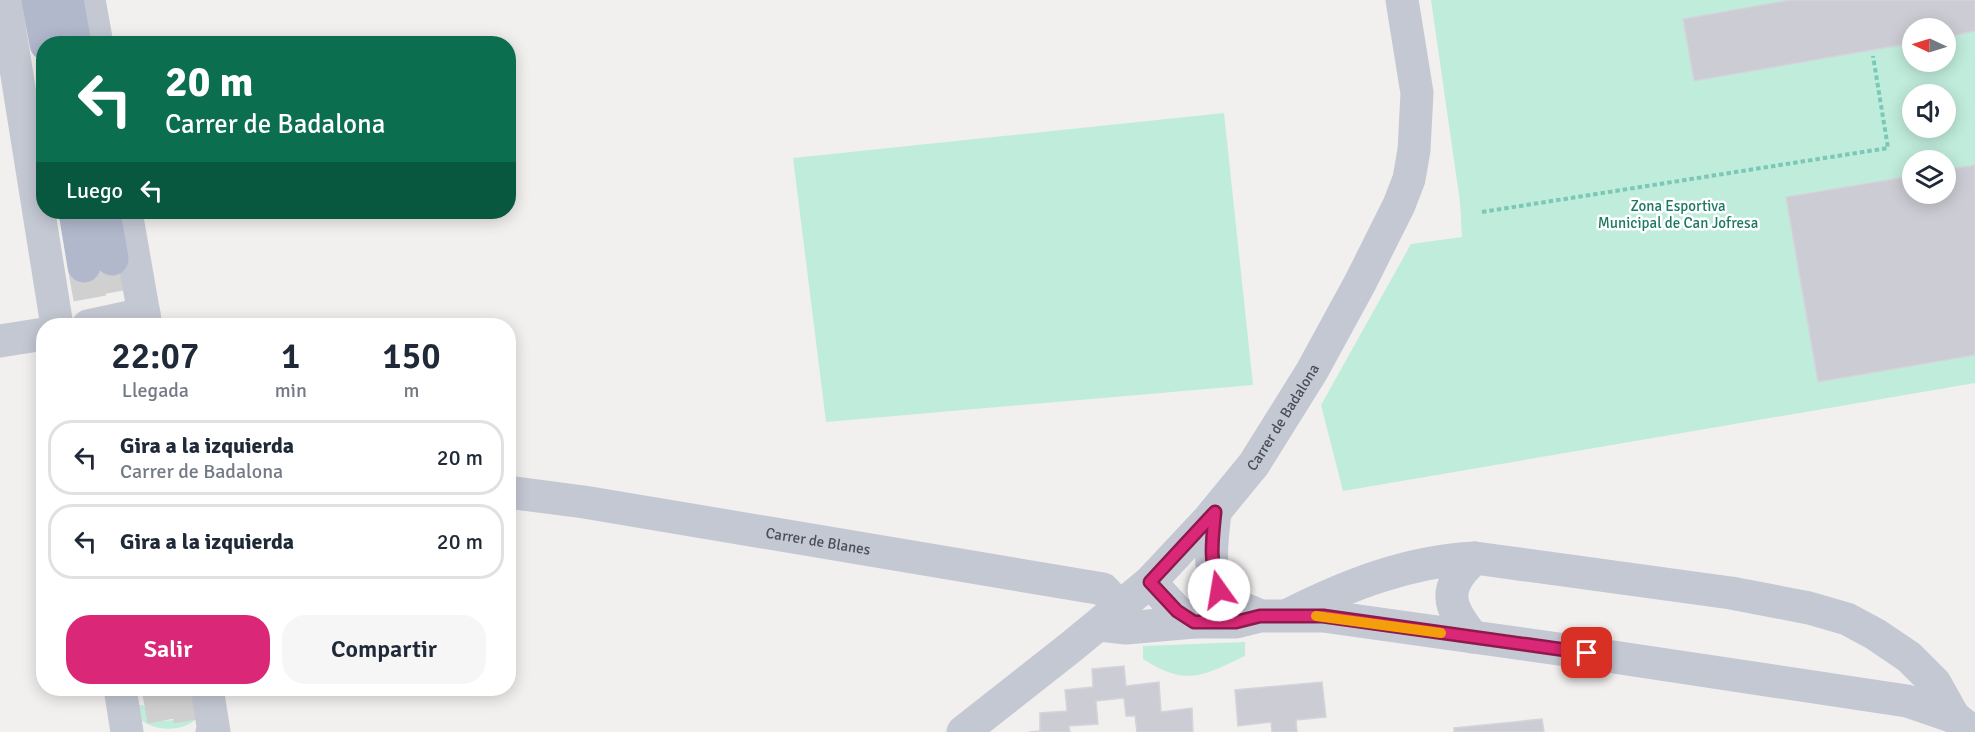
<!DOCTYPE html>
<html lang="es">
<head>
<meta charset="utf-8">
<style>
	body { margin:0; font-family:Signika,sans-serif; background:#f6f6f7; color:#1f2937; height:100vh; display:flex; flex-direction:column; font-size:22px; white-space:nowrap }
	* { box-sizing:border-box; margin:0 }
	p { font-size:20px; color:#747a83 }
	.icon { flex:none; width:33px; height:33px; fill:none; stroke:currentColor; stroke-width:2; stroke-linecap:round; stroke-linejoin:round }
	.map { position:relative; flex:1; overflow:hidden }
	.side { position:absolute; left:36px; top:318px; width:480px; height:378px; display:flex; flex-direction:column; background:#fff; border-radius:24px; box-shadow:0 3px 15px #0003 }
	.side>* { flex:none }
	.banner { position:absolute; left:36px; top:36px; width:480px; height:183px; border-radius:24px; box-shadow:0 3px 15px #0003; background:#0b6e4f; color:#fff; overflow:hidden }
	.needle { width:39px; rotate:274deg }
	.buttons { position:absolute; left:1902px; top:18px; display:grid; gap:12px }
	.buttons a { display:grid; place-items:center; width:54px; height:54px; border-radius:50%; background:#fff; box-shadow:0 3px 15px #0003; font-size:30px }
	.pin { position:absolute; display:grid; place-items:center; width:51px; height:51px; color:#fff; margin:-26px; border-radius:12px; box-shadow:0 3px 9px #0006 }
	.me { position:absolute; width:66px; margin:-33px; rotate:347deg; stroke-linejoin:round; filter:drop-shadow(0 0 4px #0008) }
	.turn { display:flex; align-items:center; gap:21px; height:126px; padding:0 30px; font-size:27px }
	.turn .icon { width:78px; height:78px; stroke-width:2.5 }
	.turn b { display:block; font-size:42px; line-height:51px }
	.then { display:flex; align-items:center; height:57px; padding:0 30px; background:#0003; gap:12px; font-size:22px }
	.eta { display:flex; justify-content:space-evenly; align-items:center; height:102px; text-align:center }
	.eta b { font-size:36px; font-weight:600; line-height:42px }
	.cta { display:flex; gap:12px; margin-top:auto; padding:12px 30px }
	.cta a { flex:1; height:69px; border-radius:24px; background:#db2777; color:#fff; font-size:24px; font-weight:600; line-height:69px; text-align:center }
	.cta a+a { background:#f6f6f7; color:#1f2937 }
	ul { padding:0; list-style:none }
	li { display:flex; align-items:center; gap:18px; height:75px; margin:0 12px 9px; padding:0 18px; border:3px solid #e0e1e3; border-radius:24px }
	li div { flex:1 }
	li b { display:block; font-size:22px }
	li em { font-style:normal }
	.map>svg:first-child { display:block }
</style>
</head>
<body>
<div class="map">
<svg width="1975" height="732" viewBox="0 0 1975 732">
	<rect width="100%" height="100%" fill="#f2f0ef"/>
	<path fill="#c0ecdc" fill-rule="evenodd" d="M 1431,0 L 1975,0 L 1975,383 L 1343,491 L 1321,405 L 1411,244 L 1462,237 L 1460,202 ZM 1912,28 L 1946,28 L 1946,62 L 1912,62 ZM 1912,94 L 1946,94 L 1946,128 L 1912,128 ZM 1912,160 L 1946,160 L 1946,194 L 1912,194 Z
		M 1224,113 L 1253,385 L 826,422 L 793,158 Z
		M 1245,642 L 1245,656 C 1202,676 1187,687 1143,659 L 1143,646 Z
		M 194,700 L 197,718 C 184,732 154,732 140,719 C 138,715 137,710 135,705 L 143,705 C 157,728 185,725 194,700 Z"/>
	<path fill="#cccdd4" stroke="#d4d4da" stroke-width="1.5" d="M 1790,0 L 1975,0 L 1975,31 L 1946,37 L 1946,28 L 1912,28 L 1912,43 L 1694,81 L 1683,19 Z
		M 1975,165 L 1975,355 L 1818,382 L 1786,197 L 1912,176 L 1912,194 L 1946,194 L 1946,170 Z
		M 1124,666 L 1126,686 L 1159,682 L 1161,712 L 1192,708 L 1193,732 L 1137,732 L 1135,716 L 1126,716 L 1124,698 L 1096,701 L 1098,724 L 1069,726 L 1070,732 L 1029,732 L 1040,731 L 1040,713 L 1067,711 L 1065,690 L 1093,687 L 1092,669 Z
		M 1322,682 L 1326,717 L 1296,720 L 1297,732 L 1272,732 L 1271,722 L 1238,726 L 1235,690 Z
		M 1542,719 L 1544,732 L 1454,732 L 1454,728 Z"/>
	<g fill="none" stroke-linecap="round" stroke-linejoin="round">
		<path stroke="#d0d0d1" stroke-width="33" stroke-dasharray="33 16" stroke-linecap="butt" d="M 112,259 L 124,326
			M 84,266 L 95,326
			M 158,688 L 166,732
			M 185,688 L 192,732"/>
		<path stroke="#7bc8b4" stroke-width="4" stroke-dasharray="4.5 3" stroke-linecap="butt" d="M 1482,212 L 1888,148 L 1873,56"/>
		<g stroke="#c4c8d3" stroke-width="33">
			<path d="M 5,0 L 57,326"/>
			<path d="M 89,0 L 97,44"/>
			<path d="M 126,212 L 146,326"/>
			<path d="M 88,326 L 144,314"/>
			<path d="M 0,341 L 44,334"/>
			<path id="s1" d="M 508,492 L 584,502 L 1103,589 L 1120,607"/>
			<path d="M 1215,512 C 1212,542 1204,580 1230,602 C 1238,608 1251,611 1260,616"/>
			<path d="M 1150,582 L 1177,611 L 1194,622 L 1236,622 L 1260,616 L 1323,616 L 1587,653 L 1907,701 L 1954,717 L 1973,732"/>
			<path d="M 1290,614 C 1348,585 1409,561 1475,558 L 1731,593 L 1809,608 L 1847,619 L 1875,634 L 1909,657 L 1935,683 L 1954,717"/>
			<path d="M 1099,625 L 1126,628 L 1194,622"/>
			<path d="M 1473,637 C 1447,606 1442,587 1475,558"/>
			<path d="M 120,688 L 127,732"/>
			<path d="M 207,688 L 214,732 L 212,732"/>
			<path id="s2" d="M 963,732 L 1071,647 L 1150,582 L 1209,519 L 1254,464 L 1312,371 L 1360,283 L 1399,205 L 1409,179 L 1414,150 L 1417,93 L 1402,0"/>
		</g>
		<path stroke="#b1b8cc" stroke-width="33" d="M 38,0 L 46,44
			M 67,0 L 75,44
			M 75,212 L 84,266
			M 104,212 L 112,259"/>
	</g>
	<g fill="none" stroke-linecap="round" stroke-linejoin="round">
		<g stroke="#8e194d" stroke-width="15">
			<path id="route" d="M 1219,590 C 1209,561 1212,542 1215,512 L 1150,582 L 1177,611 L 1194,622 L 1236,622 L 1260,616 L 1323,616 L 1587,653"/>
		</g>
		<use href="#route" stroke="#db2777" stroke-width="10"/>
		<path stroke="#f59e0b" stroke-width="10" d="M 1316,616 L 1441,633"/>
	</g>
	<g text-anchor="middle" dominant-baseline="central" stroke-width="5" stroke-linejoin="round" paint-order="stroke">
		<g font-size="15" fill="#1d7961" stroke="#fff">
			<text x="1678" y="206">Zona Esportiva<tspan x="1678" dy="17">Municipal de Can Jofresa</tspan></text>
		</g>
		<g font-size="15" fill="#484e5b" stroke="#fff">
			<text stroke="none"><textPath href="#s2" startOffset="452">Carrer de Badalona</textPath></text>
			<text stroke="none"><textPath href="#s1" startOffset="314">Carrer de Blanes</textPath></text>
		</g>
	</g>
</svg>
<div class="buttons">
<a><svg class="needle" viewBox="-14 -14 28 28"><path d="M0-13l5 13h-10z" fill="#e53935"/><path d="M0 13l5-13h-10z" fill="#747a83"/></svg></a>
<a><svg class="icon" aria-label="sound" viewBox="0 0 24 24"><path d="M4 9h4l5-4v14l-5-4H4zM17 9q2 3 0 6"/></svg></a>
<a><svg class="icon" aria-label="layers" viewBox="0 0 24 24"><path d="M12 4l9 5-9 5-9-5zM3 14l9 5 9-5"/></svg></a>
</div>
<div class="pin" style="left:1587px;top:653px;background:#d93025"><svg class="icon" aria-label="arrive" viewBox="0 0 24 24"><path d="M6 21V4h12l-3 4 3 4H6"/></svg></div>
<svg class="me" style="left:1219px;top:590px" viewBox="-20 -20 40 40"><circle r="19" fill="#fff"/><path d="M0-13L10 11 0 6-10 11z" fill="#db2777"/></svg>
<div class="banner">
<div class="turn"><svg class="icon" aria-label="left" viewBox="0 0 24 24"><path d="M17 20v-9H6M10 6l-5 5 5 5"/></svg><div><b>20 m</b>Carrer de Badalona</div></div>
<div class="then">Luego<svg class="icon" aria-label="left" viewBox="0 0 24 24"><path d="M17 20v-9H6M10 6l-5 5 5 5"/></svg></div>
</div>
<section class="side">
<div class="eta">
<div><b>22:07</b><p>Llegada</p></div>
<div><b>1</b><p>min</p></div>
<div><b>150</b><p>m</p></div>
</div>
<ul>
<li><svg class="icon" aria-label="left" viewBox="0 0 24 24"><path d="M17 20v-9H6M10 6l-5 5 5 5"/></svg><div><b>Gira a la izquierda</b><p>Carrer de Badalona</p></div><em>20 m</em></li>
<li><svg class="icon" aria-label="left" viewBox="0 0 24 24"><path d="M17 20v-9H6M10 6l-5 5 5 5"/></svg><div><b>Gira a la izquierda</b></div><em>20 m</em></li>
</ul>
<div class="cta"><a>Salir</a><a>Compartir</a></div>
</section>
</div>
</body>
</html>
